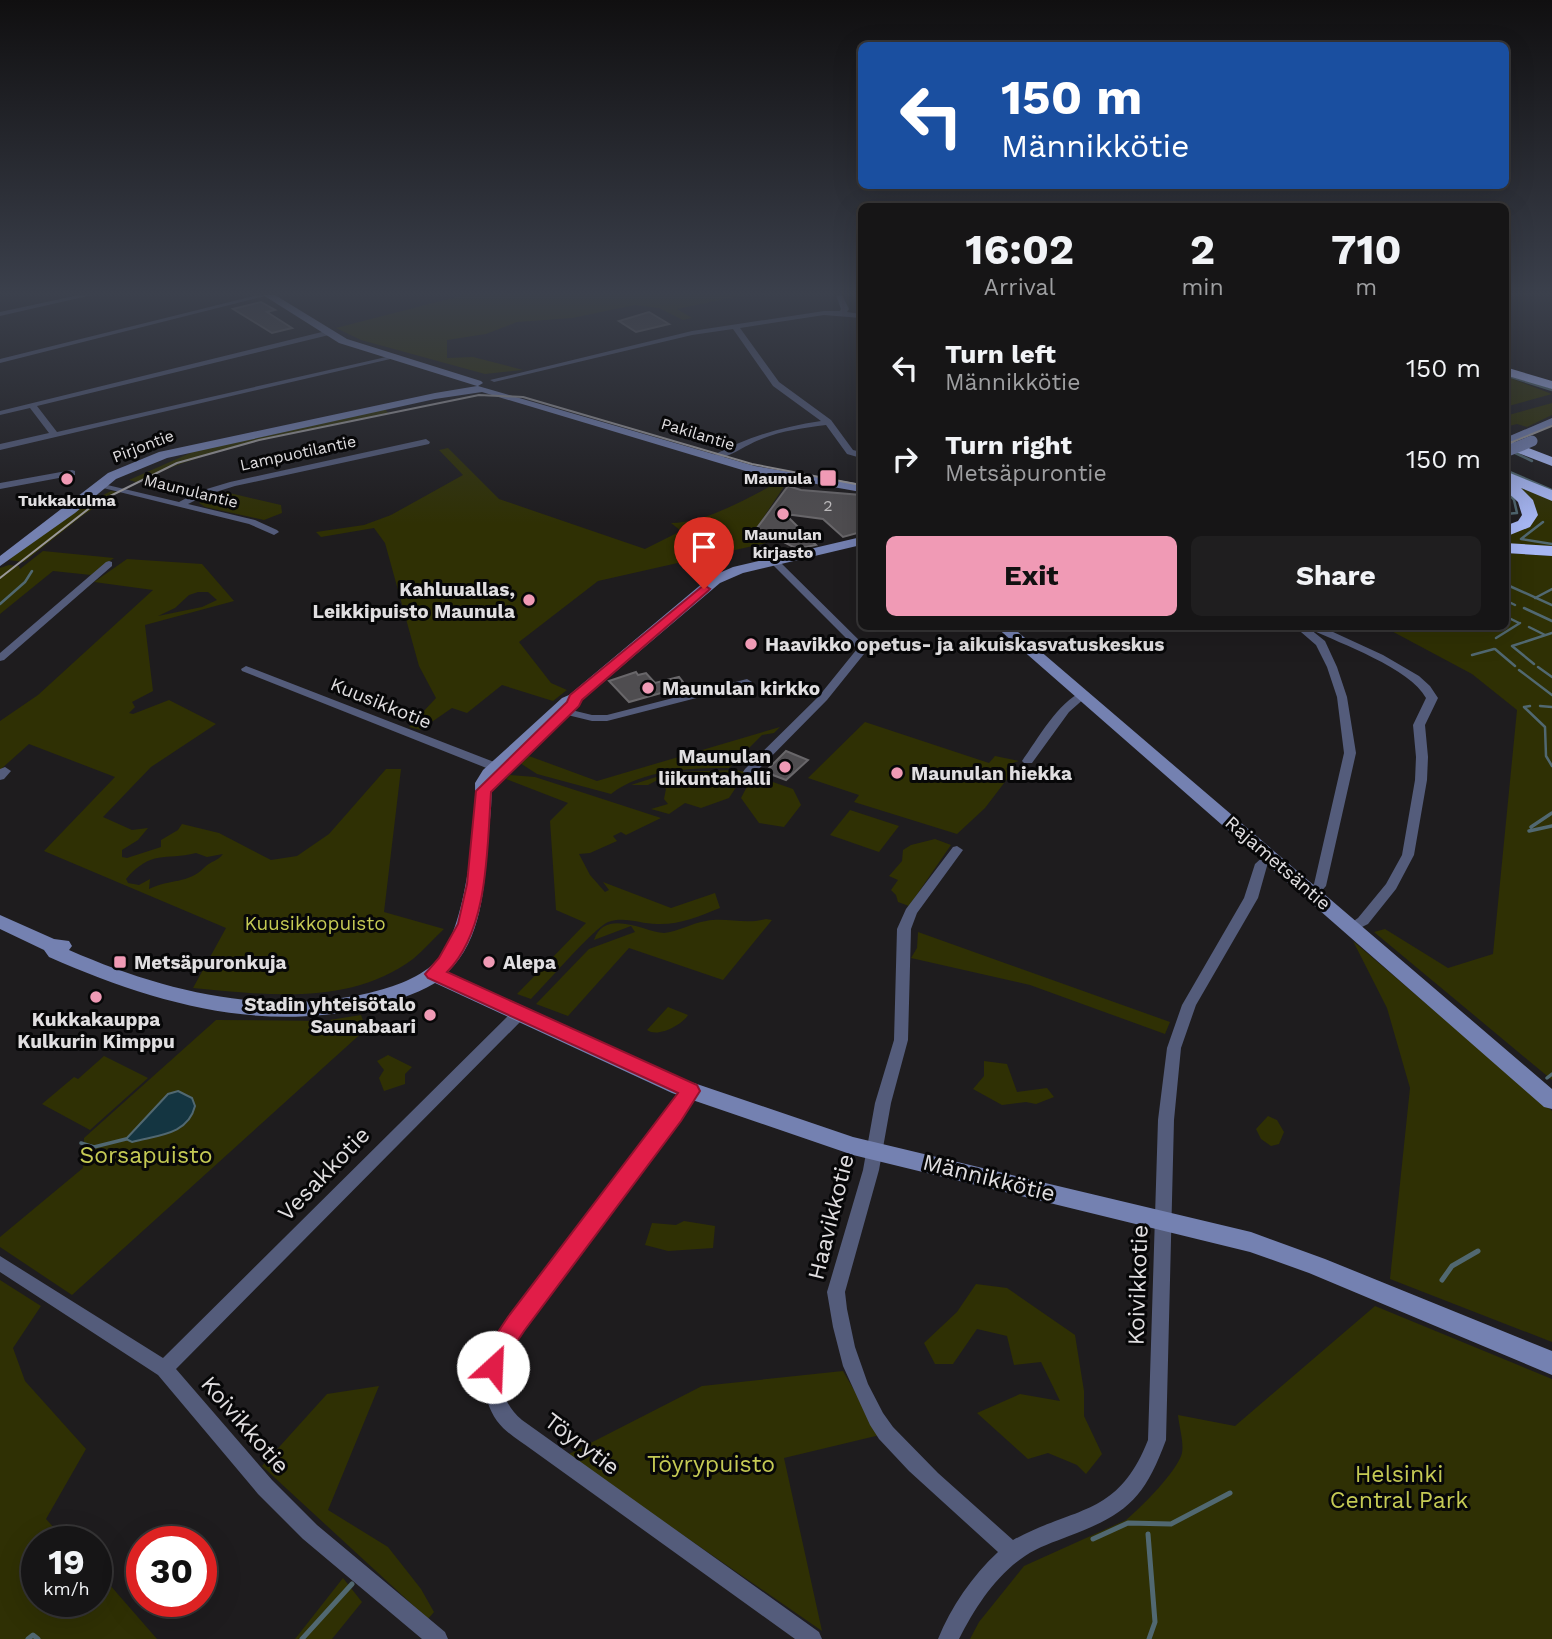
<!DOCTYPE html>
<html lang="en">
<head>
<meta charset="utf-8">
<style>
	body { margin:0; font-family:"Work Sans",sans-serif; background:#1f1e1f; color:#f1f3f6; height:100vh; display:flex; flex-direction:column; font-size:26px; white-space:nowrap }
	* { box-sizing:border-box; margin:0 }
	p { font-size:23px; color:#9e9fa1 }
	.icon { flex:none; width:38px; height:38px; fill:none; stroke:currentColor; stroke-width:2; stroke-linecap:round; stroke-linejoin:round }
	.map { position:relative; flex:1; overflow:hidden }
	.sheet { position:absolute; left:858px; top:203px; width:651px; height:427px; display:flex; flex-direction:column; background:#161516; border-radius:10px; box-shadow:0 7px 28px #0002,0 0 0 2px #353435 }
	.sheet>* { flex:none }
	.banner { position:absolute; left:858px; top:42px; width:651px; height:147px; border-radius:10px; box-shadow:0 7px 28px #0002,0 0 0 2px #353435; background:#1a4fa0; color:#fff; overflow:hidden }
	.speed { position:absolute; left:21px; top:1526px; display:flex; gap:14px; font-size:35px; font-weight:700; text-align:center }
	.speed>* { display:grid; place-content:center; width:91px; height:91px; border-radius:50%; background:#161516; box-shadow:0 7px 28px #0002,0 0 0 2px #353435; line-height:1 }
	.speed small { font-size:18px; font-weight:400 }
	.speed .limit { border:10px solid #d22; background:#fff; color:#111 }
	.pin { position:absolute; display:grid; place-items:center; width:60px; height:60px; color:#fff; margin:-72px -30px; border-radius:50% 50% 50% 0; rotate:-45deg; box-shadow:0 0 7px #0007 }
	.pin .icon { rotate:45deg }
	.me { position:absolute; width:77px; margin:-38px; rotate:25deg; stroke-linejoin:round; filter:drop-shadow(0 0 5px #0008) }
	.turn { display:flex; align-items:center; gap:24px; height:147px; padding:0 28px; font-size:32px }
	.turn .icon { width:91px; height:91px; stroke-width:2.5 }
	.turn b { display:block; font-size:49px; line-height:60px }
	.eta { display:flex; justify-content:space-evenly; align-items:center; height:119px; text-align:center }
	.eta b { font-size:42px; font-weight:700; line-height:49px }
	.button { display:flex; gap:14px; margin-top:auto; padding:14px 28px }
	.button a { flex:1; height:80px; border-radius:10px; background:#f09ab5; color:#111; font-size:28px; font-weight:700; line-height:80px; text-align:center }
	.button a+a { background:#1f1e1f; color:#f1f3f6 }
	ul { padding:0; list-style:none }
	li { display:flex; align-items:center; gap:21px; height:91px; padding:0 28px }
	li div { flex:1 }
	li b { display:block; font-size:26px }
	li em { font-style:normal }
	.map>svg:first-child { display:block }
</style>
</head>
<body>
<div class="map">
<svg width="1552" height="1639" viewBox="0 0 1552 1639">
	<rect width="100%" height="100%" fill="#1e1c1e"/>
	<path fill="#2f3004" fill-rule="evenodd" d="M 464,295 L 744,295 L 677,309 L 692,318 L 683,320 L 659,308 L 635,305 L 572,318 L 517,322 L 486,334 L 447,340 L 447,358 L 473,357 L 523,370 L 485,374 L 361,340 L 336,328 Z
		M 1505,376 L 1552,394 L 1505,407 Z
		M 1552,403 L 1552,415 L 1527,427 L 1517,424 L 1505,427 L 1505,416 Z
		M 385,409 L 388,413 C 303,431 216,445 136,482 L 129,480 L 197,450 Z
		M 448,448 L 499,499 L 645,549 L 681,531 L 671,523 C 706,523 745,499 777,483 L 785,485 L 757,527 L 779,540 L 598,581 L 519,642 L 551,683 L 567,690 L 553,701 L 502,685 L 467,713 L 452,708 L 420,730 L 409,727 L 436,698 L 419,666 L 385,543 L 374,528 L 321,537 L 316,532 L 364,525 L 391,515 L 463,475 L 439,450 Z
		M 1505,477 L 1552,497 L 1552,548 L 1505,545 L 1505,535 L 1532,522 Z
		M 111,491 L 118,492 L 82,516 L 24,562 L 8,560 L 66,514 Z
		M 221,491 L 281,505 L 282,513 L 264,520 L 205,507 L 199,503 Z
		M 43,551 L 114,558 L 91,575 L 53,571 L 0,614 L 0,568 L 9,565 L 19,566 L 20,569 Z
		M 1505,553 L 1552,556 L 1552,1080 L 1374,932 L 1385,929 L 1448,968 L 1493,954 L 1517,710 L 1472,674 L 1384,627 L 1505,626 Z
		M 127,559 L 202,564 L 234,601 L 145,625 L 153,691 L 132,702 L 135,707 L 129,713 L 133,714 L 169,700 L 216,724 L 151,767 L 103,817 L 132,830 L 148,828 L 138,840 L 122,850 L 122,857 L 127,858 L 161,847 L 161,840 L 178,830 L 182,824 L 219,833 L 271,860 L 297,856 L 329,834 L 386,769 L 401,769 L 384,912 L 444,929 C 434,938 424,950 413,959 C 350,1006 266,995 193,988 L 226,928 L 44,851 L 115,777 L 29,744 L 0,770 L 0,721 L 38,695 L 153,590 L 94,582 ZM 198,592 L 208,592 L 217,600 L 202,607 L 158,616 L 175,608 L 189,595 ZM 196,853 L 207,857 L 223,854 C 218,861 211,861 205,867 C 187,885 171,878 149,889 L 150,879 L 139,885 L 128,883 L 126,879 C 152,849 164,861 196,853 Z
		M 865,722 L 989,763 L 995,756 L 1019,761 L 1010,764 L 1006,769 L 1011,774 L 985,808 L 957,834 L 854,802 L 859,795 L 808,778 Z
		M 780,727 L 774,733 L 762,735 L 729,768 C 691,768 643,769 611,794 L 537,774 L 520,763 L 529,756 L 597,781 Z
		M 736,770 L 746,772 L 729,798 L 701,808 L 685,803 L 669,814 L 651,809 L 668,804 L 664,799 L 666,789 L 663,787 L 675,783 L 675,780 L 663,777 L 648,785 L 631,785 L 672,772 Z
		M 510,775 L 535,777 L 661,818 L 626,835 L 621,832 L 613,836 L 617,841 L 590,853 L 579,854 L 590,875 L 605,892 L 609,890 L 603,882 L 671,908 L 715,893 L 720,908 C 700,916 679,925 657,924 C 640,924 625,916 608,922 C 594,928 546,984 531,999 L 517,994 L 586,923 L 556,910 L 550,821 L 568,803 L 506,779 Z
		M 753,775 L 793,789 L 801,805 L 784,827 L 759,823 L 741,798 Z
		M 850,810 L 899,826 L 879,852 L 830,835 Z
		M 935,839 L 951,845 L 909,906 L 898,902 L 896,895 L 891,890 L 898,880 L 889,876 L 902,861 L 903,850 L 911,845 Z
		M 766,919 L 772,920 L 723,980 L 629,948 L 568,1016 L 536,1004 L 589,949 L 635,932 L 631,926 L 594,940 C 605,907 647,933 664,933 C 677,932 692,923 706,921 C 726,917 745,925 766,919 Z
		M 918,932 L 1170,1022 L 1165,1034 L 1030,985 L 911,958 L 917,948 Z
		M 1353,941 L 1552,1111 L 1552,1342 L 1390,1279 L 1410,1088 L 1387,1008 Z
		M 668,1007 L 688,1015 C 682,1025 658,1038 647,1030 Z
		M 361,1015 L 366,1029 L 72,1295 L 0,1247 L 0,1237 L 83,1168 L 84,1138 L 216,1020 L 323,1021 Z
		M 388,1055 L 412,1067 L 405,1074 L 405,1084 L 384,1091 L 379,1078 L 384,1070 L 377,1061 Z
		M 104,1056 L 148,1078 L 90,1130 L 42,1104 L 74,1077 L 78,1079 Z
		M 984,1061 L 1007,1064 L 1017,1092 L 1047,1088 L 1054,1097 L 1036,1104 L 1026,1102 L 1002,1105 L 973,1089 L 984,1076 Z
		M 1268,1116 L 1277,1120 L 1284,1132 L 1279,1144 L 1271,1146 L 1261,1139 L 1256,1129 Z
		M 684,1221 L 715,1226 L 713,1248 L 668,1251 L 645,1245 L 652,1223 L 676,1225 Z
		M 0,1280 L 41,1306 L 13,1348 L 25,1381 L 86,1449 L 46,1519 L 67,1542 L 37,1542 L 37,1601 L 96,1601 L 96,1569 L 157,1639 L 0,1639 Z
		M 976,1284 L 1007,1288 L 1075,1335 L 1084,1391 L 1084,1416 L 1102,1454 L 1086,1474 L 1077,1465 L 1048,1453 L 1028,1459 L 977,1413 L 1020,1394 L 1060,1401 L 1041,1362 L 1014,1365 L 1007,1336 L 977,1329 L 953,1364 L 935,1364 L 924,1343 L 957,1312 Z
		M 1375,1306 L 1552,1379 L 1552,1639 L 970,1639 L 979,1622 L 1024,1566 L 1126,1520 C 1141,1508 1178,1470 1182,1453 C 1184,1442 1179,1426 1178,1415 L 1235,1426 Z
		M 843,1371 L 880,1435 L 784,1458 L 822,1631 L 567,1455 L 702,1386 Z
		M 379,1386 L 328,1510 L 388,1547 L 421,1589 L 434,1612 L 428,1619 L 262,1466 L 327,1394 Z
		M 343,1578 L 362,1602 L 332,1639 L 295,1639 Z"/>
	<path fill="#143541" stroke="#516871" stroke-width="2" d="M 178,1091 L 192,1098 L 195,1106 C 188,1135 157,1135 132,1142 L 126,1139 L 168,1094 Z"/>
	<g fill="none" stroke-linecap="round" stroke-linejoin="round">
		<path stroke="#516871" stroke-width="2.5" d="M 1505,375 L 1552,390
			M 1513,452 L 1532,461
			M 1505,470 L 1552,490
			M 1505,489 L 1514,500 L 1517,513 L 1505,514
			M 1543,522 L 1521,539 L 1552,544
			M 1505,584 L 1552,605
			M 1535,598 L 1552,589
			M 1505,600 L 1515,605
			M 0,604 L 25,582 L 32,571
			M 1524,608 L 1552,621
			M 1505,616 L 1519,623
			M 1529,627 L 1545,635
			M 1496,638 L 1520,623
			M 1495,649 L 1515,666
			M 1472,655 L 1494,649
			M 1534,664 L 1512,646 L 1552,633
			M 1538,667 L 1552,677
			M 1519,670 L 1552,695
			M 1530,706 L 1524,707 L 1545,727 L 1546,756 L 1552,766
			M 1540,706 L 1552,707"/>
		<path stroke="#516871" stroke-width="3.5" d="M 1531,827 L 1552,813
			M 1529,831 L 1552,826
			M 1547,1078 L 1552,1074
			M 81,1143 L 94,1147 L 126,1139"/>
		<path stroke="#516871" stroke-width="5" d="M 1442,1280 L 1452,1266 L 1478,1251
			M 1148,1534 L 1155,1622 L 1149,1639
			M 1093,1539 L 1128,1523 L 1171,1524 L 1230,1493
			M 28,1639 L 33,1635 L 38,1639
			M 302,1639 L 352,1584"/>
	</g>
	<path fill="#4f4d50" stroke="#69676a" stroke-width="2" d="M 261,302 L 275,310 L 267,312 L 292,328 L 272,333 L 233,309 Z
		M 649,312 L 669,324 L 636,332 L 619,321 Z
		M 788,486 L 801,490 L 861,495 L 861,532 L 843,537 L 823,519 L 785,514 L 816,545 L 797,549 L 757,528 Z
		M 636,672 L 638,675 L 646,673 L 655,683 L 679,677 L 686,686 L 629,702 L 609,681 Z
		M 786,751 L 808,760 L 786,780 L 765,772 Z"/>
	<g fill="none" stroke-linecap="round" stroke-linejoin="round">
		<path fill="#545c7b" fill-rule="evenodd" d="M 79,295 L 92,295 L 0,316 L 0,312 Z
			M 258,295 L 269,295 L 0,363 L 0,359 Z
			M 836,295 L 842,295 L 849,309 L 847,312 L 861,314 L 861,318 L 824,315 L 740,328 L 779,382 L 831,420 L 853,450 L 861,452 L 861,458 L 847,454 L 826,425 C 803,428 780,431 759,440 C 746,445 725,460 712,460 L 712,456 C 747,437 781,427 821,421 L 773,386 L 733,329 L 692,335 L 494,382 L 490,380 L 692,331 L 824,311 L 840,311 L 841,309 Z
			M 326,331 L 329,331 L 329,335 L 37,406 L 57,432 L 395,355 L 399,357 L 0,450 L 0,444 L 49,433 L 30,408 L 0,415 L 0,411 Z
			M 426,439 L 430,442 L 429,444 L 235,486 L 206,495 L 188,504 L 255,520 L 277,530 L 279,532 L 274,535 L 249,524 L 95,486 L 99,483 L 179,502 L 200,491 L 230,482 Z
			M 72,470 L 75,471 L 75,475 L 0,489 L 0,483 Z
			M 775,559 L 778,560 L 868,649 L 827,700 L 753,775 L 749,776 L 743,772 L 745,769 L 819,696 L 857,649 L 770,562 Z
			M 109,561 L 112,562 L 112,566 L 4,660 L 0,661 L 0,653 L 106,562 Z
			M 1294,626 L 1320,626 L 1383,655 L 1419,676 L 1430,686 L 1438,698 L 1425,725 L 1428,757 L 1427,780 L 1414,855 L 1396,889 L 1368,924 L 1352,932 L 1347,930 L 1345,927 L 1358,918 L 1386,884 L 1402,855 L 1415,780 L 1416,757 L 1413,725 L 1426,698 C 1410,668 1341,644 1310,629 L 1325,641 L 1337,667 L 1347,697 L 1356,753 L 1326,886 L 1317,896 L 1307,896 L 1305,893 L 1314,884 L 1344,753 L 1337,697 L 1327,667 L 1316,645 Z
			M 246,666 L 507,767 L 509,770 L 503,774 L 499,773 L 242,671 L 241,669 Z
			M 747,679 L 752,682 L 751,684 L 607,721 L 592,721 L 555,712 L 553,710 L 559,707 L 592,715 L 607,715 Z
			M 1082,692 L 1086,693 L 1087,695 L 1086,697 L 1069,712 L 1032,763 L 1024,763 L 1022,761 C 1037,740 1059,701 1082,692 Z
			M 5,767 L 11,771 L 4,779 L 0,780 L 0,769 Z
			M 957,846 L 963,850 L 917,913 L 911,929 L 908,1040 L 891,1103 L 879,1170 L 845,1292 L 847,1309 L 855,1347 L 868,1384 L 883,1413 L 893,1427 L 938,1473 L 1013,1540 C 1075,1506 1118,1517 1148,1440 L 1158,1120 L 1167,1048 L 1182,1005 L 1244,898 L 1255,864 L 1266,854 L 1270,853 L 1276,857 L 1267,866 L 1258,898 L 1196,1005 L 1181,1048 L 1174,1120 L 1166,1440 C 1144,1499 1127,1514 1069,1536 C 1054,1542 1038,1547 1025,1556 C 995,1576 975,1608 959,1639 L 938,1639 C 951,1607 972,1576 998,1552 L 909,1471 L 879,1439 L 870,1425 L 843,1366 L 833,1327 L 827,1292 L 863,1170 L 875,1103 L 894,1040 L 897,929 L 906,909 L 953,847 Z
			M 519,1009 L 524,1010 L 526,1014 L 524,1018 L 176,1369 L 272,1480 L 317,1525 L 445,1632 L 448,1639 L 422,1639 L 303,1539 L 258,1494 L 158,1375 L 0,1272 L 0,1256 L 163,1358 L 514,1010 Z
			M 690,1085 L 695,1087 L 698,1091 L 679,1120 L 521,1330 C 504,1360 490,1393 522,1420 L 819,1632 L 822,1639 L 795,1639 L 531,1449 C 520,1441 506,1433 497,1421 C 473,1386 490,1351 509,1318 L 669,1112 L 685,1087 Z"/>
		<path fill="#7481b1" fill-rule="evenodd" d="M 263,295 L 275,295 L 347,339 L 481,381 L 483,383 L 478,386 L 755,466 L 861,484 L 861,492 L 749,472 L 482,392 L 435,399 L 167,458 L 116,479 L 75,513 L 0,566 L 0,556 L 108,473 L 159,452 L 435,393 L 477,386 L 339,343 Z
			M 1552,418 L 1552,426 L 1505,446 L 1505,438 Z
			M 861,537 L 861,545 L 743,573 L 720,583 L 581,701 L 574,704 L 495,777 L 491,783 C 493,803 489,823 488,843 C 484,888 482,939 448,972 L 688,1081 L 853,1137 L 1251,1232 L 1325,1259 L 1552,1351 L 1552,1375 L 1309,1273 L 1250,1252 L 853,1155 L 672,1093 L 435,983 C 414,996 389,1002 365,1008 C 256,1033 149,1001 49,957 L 44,950 L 0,929 L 0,915 L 54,939 L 69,941 L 72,946 L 69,950 C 165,992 265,1016 369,993 C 393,987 422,978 439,958 C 466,926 476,824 475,783 L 483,770 L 562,698 L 569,695 L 710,577 L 733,567 Z
			M 995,626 L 1011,626 L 1552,1089 L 1552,1109 L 1544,1107 Z"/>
		<path fill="#a7b7f4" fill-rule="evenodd" d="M 1505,367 L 1552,381 L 1552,389 L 1505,375 Z
			M 1505,439 L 1552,457 L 1552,466 L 1505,448 Z
			M 1510,473 L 1552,490 L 1552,501 L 1521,488 L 1533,500 L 1538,515 L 1530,527 L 1505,537 L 1505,526 L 1518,521 L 1522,515 L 1518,502 L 1505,490 L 1505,475 Z
			M 1505,543 L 1552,546 L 1552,556 L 1505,553 Z"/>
		<path stroke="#9a989a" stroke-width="2" d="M 1505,445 L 1552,426
			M 0,578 L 96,503 L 177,463 L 259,440 L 479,395 L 523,397 L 752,464 L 861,485"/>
		<path stroke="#7481b1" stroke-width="11" d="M 1505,452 L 1532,441"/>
	</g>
	<linearGradient id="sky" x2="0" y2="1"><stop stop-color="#100f10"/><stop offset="0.56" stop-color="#3b404c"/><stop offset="1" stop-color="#3b404c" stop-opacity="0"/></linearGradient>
	<rect width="1552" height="524" fill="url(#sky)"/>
	<path fill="#e11d48" stroke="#92132f" stroke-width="2" d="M 704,585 L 710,589 L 708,591 L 582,700 L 579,706 L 491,792 C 487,848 489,930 447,972 L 697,1085 L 700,1091 L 681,1121 L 524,1331 L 508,1355 L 502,1375 L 493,1378 L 485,1375 L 482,1367 L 490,1344 L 508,1317 L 678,1093 L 428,978 L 425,974 L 439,958 L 458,924 L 467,884 L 476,791 L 567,702 L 570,695 Z"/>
	<g fill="#f09ab5" stroke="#070708" stroke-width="2.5">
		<rect x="819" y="469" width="18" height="18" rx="3.5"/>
		<circle cx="67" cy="479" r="7"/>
		<circle cx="783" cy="514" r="7"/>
		<circle cx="529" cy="600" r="7"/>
		<circle cx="751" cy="644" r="7"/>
		<circle cx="648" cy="688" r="7"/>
		<circle cx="785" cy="767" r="7"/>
		<circle cx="897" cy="773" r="7"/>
		<rect x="113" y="955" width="14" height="14" rx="3.5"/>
		<circle cx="489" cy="962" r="7"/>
		<circle cx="96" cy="997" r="7"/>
		<circle cx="430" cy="1015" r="7"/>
	</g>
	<g text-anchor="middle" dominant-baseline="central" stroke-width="6" stroke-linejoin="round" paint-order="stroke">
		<g font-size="16" fill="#e0dee0" stroke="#070708">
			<text transform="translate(698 434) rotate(17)">Pakilantie</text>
			<text transform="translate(143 446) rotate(-21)">Pirjontie</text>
			<text transform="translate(298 453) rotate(-12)">Lampuotilantie</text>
			<text transform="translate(191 491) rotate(14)">Maunulantie</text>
		</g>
		<g font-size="16" font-weight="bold" fill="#e0dee0" stroke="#070708">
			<text x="812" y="478" text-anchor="end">Maunula</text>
			<text x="67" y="500">Tukkakulma</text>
			<text x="783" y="534">Maunulan<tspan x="783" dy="18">kirjasto</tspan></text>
		</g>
		<g font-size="16" fill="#bcbabc">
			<text x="828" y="505">2</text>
		</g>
		<g font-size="19" font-weight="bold" fill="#e0dee0" stroke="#070708" text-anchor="start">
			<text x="515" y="589" text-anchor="end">Kahluuallas,<tspan x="515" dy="22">Leikkipuisto Maunula</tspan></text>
			<text x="765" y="644">Haavikko opetus- ja aikuiskasvatuskeskus</text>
			<text x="662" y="688">Maunulan kirkko</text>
			<text x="771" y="756" text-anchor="end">Maunulan<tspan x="771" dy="22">liikuntahalli</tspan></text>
			<text x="911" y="773">Maunulan hiekka</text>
			<text x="134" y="962">Metsäpuronkuja</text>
			<text x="503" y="962">Alepa</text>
			<text x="416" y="1004" text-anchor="end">Stadin yhteisötalo<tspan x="416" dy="22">Saunabaari</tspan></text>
			<text x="96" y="1019" text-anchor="middle">Kukkakauppa<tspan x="96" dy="22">Kulkurin Kimppu</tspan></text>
		</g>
		<g font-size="19" fill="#e0dee0" stroke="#070708">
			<text transform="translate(381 703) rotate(22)">Kuusikkotie</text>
			<text transform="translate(1278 863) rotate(41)">Rajametsäntie</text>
		</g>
		<g font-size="19" fill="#c5ca54" stroke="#070708">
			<text x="315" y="923">Kuusikkopuisto</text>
		</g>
		<g font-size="23" fill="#c5ca54" stroke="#070708">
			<text x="146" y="1155">Sorsapuisto</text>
			<text x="711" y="1464">Töyrypuisto</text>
			<text x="1399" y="1474">Helsinki<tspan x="1399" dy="26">Central Park</tspan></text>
		</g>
		<g font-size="23" fill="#e0dee0" stroke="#070708">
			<text transform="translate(324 1174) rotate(-46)">Vesakkotie</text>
			<text transform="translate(989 1178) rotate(14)">Männikkötie</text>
			<text transform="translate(831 1217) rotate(-76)">Haavikkotie</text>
			<text transform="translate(1138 1285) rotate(-88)">Koivikkotie</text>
			<text transform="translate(245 1425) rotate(49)">Koivikkotie</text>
			<text transform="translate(582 1444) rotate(37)">Töyrytie</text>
		</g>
	</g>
</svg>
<div class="speed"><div>19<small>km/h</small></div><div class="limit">30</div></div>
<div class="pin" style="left:704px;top:589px;background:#d93025"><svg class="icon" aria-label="arrive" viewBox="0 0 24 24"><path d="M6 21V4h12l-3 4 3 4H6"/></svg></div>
<svg class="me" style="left:493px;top:1367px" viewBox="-20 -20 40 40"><circle r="19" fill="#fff"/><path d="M0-13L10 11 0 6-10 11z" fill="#e11d48"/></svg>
<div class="banner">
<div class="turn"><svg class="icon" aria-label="left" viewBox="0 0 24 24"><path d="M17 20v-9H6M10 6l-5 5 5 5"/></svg><div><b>150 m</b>Männikkötie</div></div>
</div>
<section class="sheet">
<div class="eta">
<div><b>16:02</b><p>Arrival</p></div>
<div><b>2</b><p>min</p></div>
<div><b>710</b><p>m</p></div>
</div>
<ul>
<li><svg class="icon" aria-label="left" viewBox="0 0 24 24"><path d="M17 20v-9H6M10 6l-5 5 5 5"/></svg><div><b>Turn left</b><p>Männikkötie</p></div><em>150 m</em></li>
<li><svg class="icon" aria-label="right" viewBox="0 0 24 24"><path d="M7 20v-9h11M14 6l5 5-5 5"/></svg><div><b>Turn right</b><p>Metsäpurontie</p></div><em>150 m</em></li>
</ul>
<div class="button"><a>Exit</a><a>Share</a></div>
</section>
</div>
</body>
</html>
